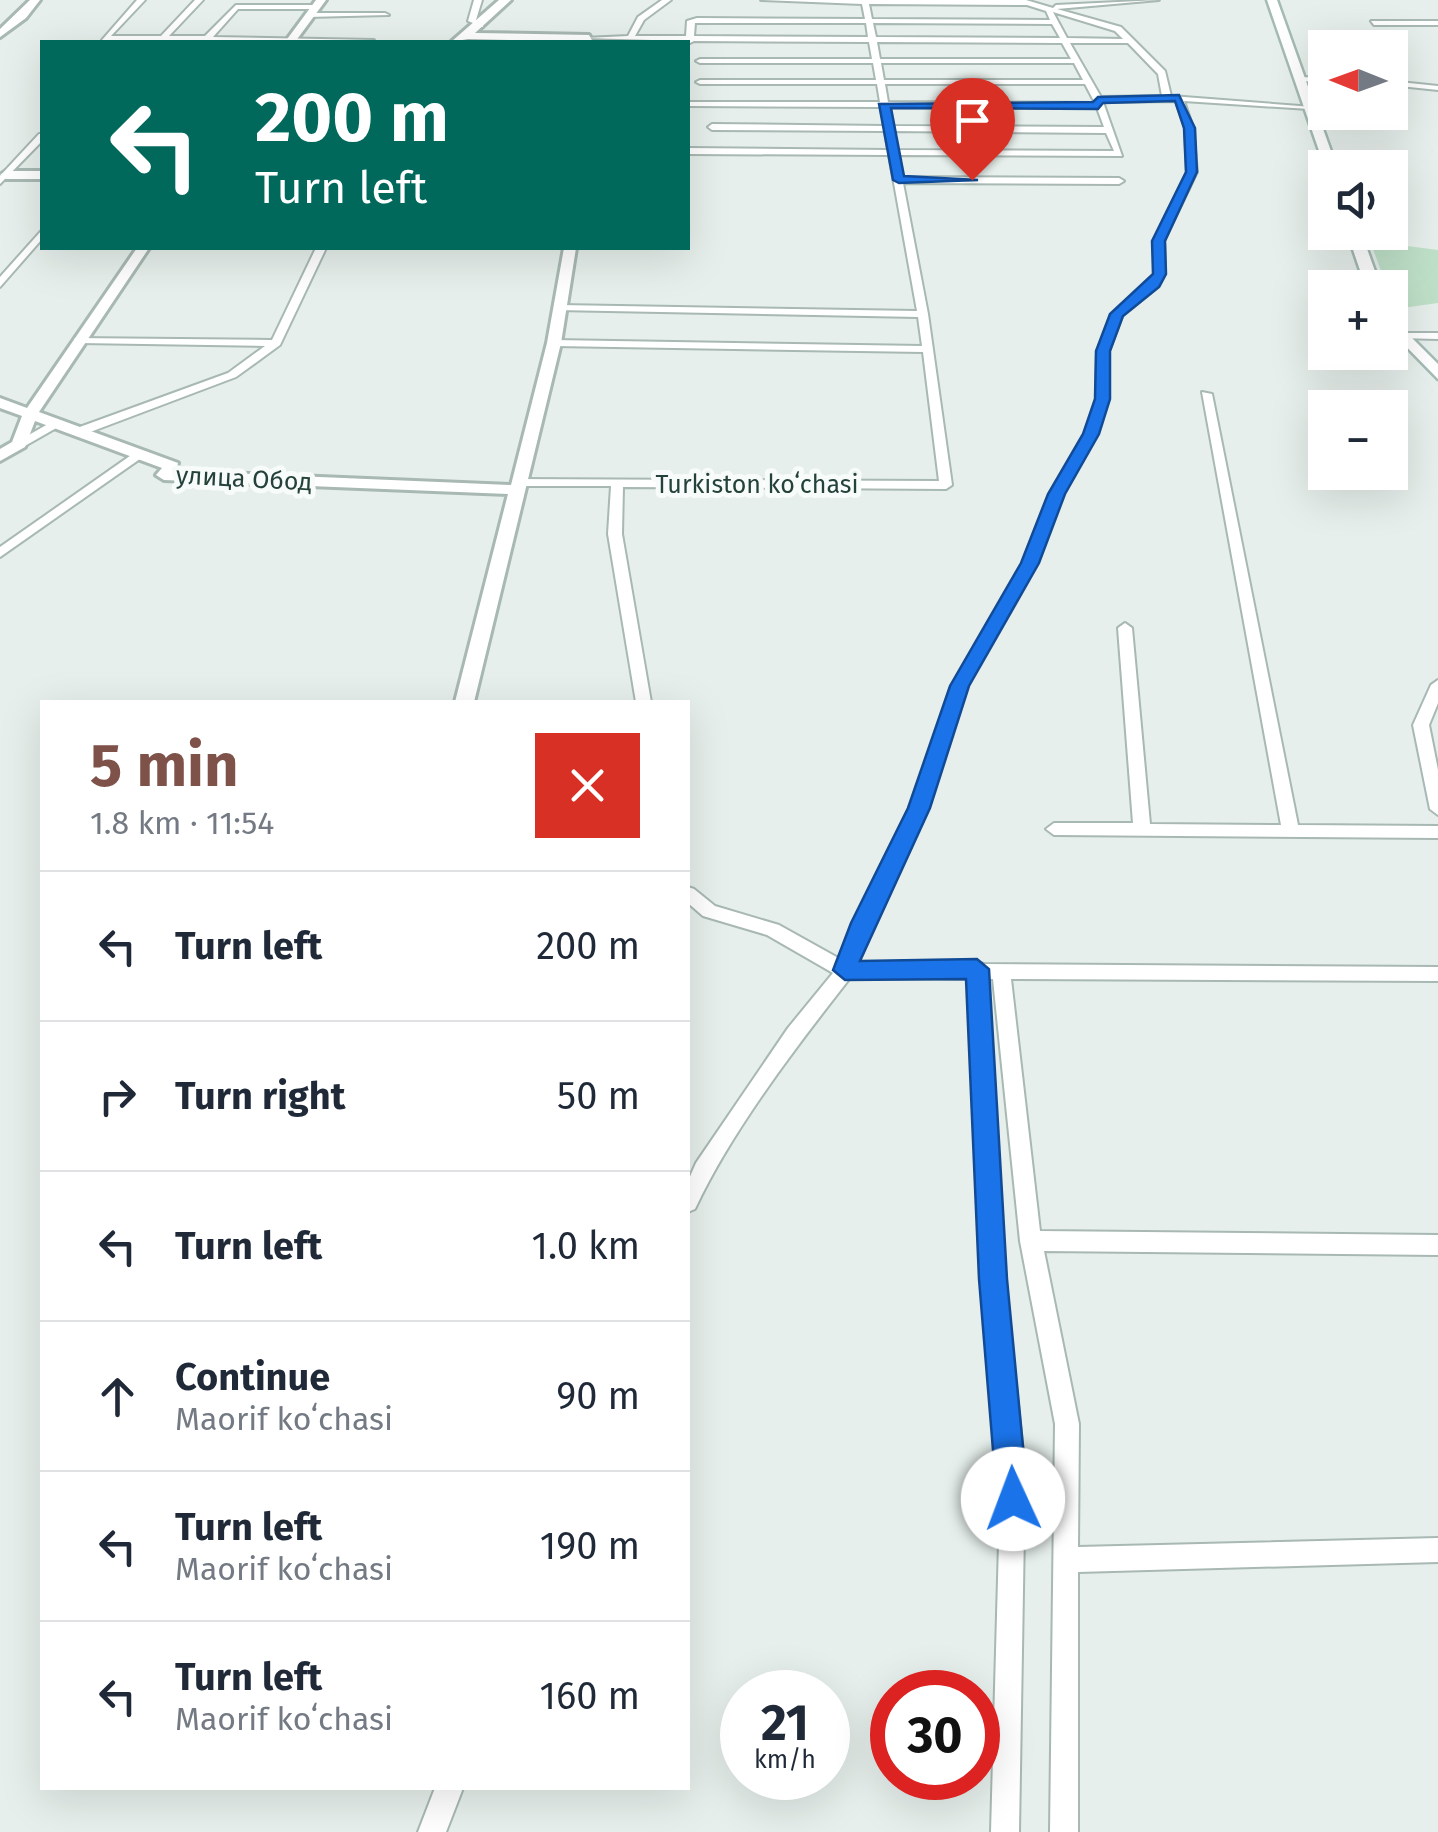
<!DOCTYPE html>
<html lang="en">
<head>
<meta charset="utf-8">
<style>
	body { margin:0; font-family:"Fira Sans",sans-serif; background:#f6f6f7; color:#1f2937; height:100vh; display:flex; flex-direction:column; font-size:38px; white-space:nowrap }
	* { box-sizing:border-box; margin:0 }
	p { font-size:32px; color:#747a83 }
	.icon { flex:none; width:55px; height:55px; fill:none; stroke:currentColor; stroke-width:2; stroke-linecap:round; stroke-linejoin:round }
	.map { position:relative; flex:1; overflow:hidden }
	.side { position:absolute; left:40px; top:700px; width:650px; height:1090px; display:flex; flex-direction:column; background:#fff; border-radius:0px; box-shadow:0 10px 40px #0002 }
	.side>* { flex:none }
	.hud { position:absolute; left:40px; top:40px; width:650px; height:210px; border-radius:0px; box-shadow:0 10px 40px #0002; background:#00695c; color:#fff; overflow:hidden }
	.needle { width:65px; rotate:271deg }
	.controls { position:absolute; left:1308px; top:30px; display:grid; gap:20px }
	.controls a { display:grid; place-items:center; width:100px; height:100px; border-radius:0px; background:#fff; box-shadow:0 10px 40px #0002; font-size:50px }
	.speed { position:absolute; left:720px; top:1670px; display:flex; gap:20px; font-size:50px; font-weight:700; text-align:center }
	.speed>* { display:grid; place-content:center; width:130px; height:130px; border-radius:50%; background:#fff; box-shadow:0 10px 40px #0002; line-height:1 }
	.speed small { font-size:25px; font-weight:400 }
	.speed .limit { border:15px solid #d22; background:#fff; color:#111 }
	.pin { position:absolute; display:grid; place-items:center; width:85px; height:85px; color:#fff; margin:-102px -42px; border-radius:50% 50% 50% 0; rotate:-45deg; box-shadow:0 0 10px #0007 }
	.pin .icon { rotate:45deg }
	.me { position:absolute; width:110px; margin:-55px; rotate:358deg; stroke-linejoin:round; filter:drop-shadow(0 0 8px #0008) }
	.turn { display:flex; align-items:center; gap:35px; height:210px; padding:0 50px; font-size:45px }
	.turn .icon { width:130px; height:130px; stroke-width:2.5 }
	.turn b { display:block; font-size:70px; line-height:85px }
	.round { display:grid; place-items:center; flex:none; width:105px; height:105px; border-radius:0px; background:#f6f6f7 }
	.headline { display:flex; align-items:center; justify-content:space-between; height:170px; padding:0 50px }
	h1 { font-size:60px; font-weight:700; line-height:75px; color:#7f5249 }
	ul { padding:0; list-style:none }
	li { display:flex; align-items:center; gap:30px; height:150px; padding:0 50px; border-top:2px solid #e0e1e3 }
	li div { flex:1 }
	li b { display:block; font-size:38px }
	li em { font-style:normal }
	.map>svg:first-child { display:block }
</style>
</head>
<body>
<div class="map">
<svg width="1438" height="1832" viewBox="0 0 1438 1832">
	<rect width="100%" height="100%" fill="#e6efeb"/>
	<path fill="#bfe0c8" d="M 1370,241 L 1438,250 L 1438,303 L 1402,308 L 1393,303 Z"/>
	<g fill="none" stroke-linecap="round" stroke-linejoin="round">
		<g stroke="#a8b8b2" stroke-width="4">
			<path id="minor" d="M 137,0 L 145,0 L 111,36 L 161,36 L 195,0 L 203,0 L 169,36 L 205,36 L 236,5 L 316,5 L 319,9 L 238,9 L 213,37 L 374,40 L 370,42 L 102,40 Z
				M 474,0 L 482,0 L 476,20 L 483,23 L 483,27 L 468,21 Z
				M 662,0 L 671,0 L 644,20 L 635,36 L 686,36 L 687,21 L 697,18 L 865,19 L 862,4 L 761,0 L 1026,0 L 1053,8 L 1056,5 L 1159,0 L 1057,9 L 1121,27 L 1165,71 L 1171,96 L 1313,107 L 1309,109 L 1184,101 L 1193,128 L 1197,172 L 1164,241 L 1165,274 L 1159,286 L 1122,316 L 1109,351 L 1108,399 L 1097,434 L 1062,494 L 1037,563 L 966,686 L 927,809 L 871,923 L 857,964 L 970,964 L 977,962 L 984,964 L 1438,967 L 1438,981 L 1011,979 L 1040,1231 L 1438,1235 L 1438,1255 L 1044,1251 L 1079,1424 L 1078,1547 L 1438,1538 L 1438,1562 L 1078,1572 L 1078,1832 L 1050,1832 L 1055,1424 L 1020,1241 L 993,979 L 987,979 L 1004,1279 L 1025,1470 L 1019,1832 L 991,1832 L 1001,1470 L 982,1279 L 968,979 L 850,978 C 796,1047 732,1130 695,1209 L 688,1212 L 688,1181 L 696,1163 L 788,1028 L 833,973 L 767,935 L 703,916 L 688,903 L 688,887 L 694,889 L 715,906 L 779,925 L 840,959 L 853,923 L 911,809 L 952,686 L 1023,563 L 1050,494 L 1085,434 L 1096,399 L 1097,351 L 1112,315 L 1151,282 L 1155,274 L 1154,241 L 1187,172 L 1185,128 L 1176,101 L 1103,102 L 1122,156 L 898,155 L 902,177 L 1119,178 L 1124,181 L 1119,184 L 903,183 L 928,314 L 952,485 L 946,489 L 623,487 L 622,534 L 651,702 L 636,702 L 608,534 L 611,486 L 519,486 L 513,482 L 515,479 L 939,481 L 923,352 L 554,346 L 549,343 L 554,340 L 922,346 L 918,317 L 556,310 L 556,306 L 560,305 L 917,311 L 889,155 L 688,154 L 688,148 L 888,150 L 885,131 L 712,130 L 708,127 L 712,124 L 884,126 L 881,107 L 688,106 L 688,102 L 880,102 L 877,84 L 700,84 L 696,82 L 700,80 L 876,80 L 873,63 L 700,63 L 696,61 L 700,59 L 872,59 L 869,42 L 694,41 L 690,43 L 686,41 L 585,38 L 628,36 L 638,17 ZM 869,4 L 1027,5 L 1046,11 L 1050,20 L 872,19 ZM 1053,12 L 1115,31 L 1123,39 L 1067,38 ZM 695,23 L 866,23 L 868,37 L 694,36 ZM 873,23 L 1052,24 L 1060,38 L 876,37 ZM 877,42 L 1062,43 L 1071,59 L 880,59 ZM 1070,43 L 1128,43 L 1158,74 L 1162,96 L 1101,97 ZM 881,63 L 1074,63 L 1083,80 L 884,80 ZM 885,84 L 1085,84 L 1095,103 L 888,102 ZM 889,107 L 1097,108 L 1104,127 L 893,126 ZM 893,131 L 1106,133 L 1114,151 L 897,150 Z
				M 310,13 L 385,13 L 389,15 L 307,17 Z
				M 1371,21 L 1438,21 L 1438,25 L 1374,25 Z
				M 1300,77 L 1325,78 L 1325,82 L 1297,81 Z
				M 1390,81 L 1438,86 L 1438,90 L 1390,85 Z
				M 39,134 L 42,134 L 42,141 L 0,184 L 0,176 Z
				M 42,230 L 42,239 L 0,287 L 0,277 Z
				M 316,248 L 326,248 L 280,345 L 236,377 L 85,434 L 77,434 L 77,428 L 228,373 L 265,346 L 79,343 L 74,340 L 75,338 L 272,340 Z
				M 1401,333 L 1438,333 L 1438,339 L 1397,338 L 1396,336 Z
				M 1202,392 L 1212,394 L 1298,825 L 1438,826 L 1438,838 L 1054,835 L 1046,829 L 1054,823 L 1133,823 L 1118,628 L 1125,623 L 1132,628 L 1150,824 L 1281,825 Z
				M 55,420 L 65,423 L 23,447 L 13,444 Z
				M 137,451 L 147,454 L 0,557 L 0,547 Z
				M 1438,680 L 1438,703 L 1429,725 L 1438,770 L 1438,815 L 1430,809 L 1413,725 L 1431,685 Z
				M 435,1788 L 463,1788 L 446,1832 L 418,1832 Z"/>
		</g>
		<g stroke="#a8b8b2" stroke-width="6">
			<path id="tertiary" d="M 30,0 L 40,0 L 26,18 L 0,37 L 0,29 Z
				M 316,0 L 326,0 L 295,42 L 285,42 Z
				M 499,0 L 511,0 L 475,33 L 589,35 L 593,42 L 468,39 L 451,42 Z
				M 42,171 L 42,179 L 6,179 L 0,175 L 6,171 Z
				M 137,248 L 149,248 L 39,412 L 178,463 L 176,471 L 511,485 L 547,343 L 564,248 L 576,248 L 561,343 L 474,702 L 455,702 L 508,494 L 164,480 L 156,475 L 162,468 L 35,421 L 25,447 L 0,461 L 0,449 L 12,442 L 22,416 L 0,408 L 0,398 L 27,408 Z"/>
		</g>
		<g stroke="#a4bbb3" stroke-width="5">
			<path id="secondary" d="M 1267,0 L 1277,0 L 1337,168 L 1325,168 Z
				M 1347,232 L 1361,232 L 1381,288 L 1366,288 Z
				M 1390,316 L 1438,364 L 1438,379 L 1390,330 Z"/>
		</g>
		<use href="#minor" fill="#fff" fill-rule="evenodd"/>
		<use href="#tertiary" fill="#fff" fill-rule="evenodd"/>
		<use href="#secondary" fill="#fff" fill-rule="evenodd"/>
	</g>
	<path fill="#1a73e8" stroke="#114b97" stroke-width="2.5" d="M 1179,95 L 1195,128 L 1197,172 L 1165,241 L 1166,274 L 1159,287 L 1123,316 L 1110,351 L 1110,399 L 1099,434 L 1065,494 L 1039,563 L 969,686 L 930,808 L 860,961 L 977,959 L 989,969 L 1007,1279 L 1028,1499 L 1024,1510 L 1013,1515 L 1002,1510 L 997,1499 L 979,1279 L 966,979 L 845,980 L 833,970 L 851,923 L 908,808 L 950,686 L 1021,563 L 1048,494 L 1083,434 L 1095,399 L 1096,351 L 1110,314 L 1153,274 L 1152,241 L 1186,172 L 1184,128 L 1175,101 L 1103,103 L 1098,109 L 891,108 L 904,176 L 978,180 L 899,183 L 893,180 L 879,104 L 1093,102 L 1098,97 Z"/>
	<g text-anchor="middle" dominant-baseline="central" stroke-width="10" stroke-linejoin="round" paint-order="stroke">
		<g font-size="25" fill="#24423a" stroke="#f7fbf9">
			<text transform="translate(244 479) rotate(3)">улица Обод</text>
			<text x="757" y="485">Turkiston koʻchasi</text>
		</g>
	</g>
</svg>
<div class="controls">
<a><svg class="needle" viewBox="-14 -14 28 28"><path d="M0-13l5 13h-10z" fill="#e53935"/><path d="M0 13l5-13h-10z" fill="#747a83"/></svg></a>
<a><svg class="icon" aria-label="sound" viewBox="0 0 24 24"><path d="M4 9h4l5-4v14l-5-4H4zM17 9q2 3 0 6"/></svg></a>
<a>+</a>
<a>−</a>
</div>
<div class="speed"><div>21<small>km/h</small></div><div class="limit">30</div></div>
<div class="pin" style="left:972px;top:180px;background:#d93025"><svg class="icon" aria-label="arrive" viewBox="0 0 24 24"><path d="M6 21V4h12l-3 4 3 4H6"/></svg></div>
<svg class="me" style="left:1013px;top:1499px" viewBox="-20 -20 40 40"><circle r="19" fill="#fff"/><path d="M0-13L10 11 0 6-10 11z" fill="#1a73e8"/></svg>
<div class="hud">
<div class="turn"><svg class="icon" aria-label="left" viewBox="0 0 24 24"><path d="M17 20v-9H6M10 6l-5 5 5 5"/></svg><div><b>200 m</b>Turn left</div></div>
</div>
<section class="side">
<div class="headline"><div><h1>5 min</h1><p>1.8 km · 11:54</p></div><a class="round" style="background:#d93025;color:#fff"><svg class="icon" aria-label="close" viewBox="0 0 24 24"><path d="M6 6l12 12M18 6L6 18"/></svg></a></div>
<ul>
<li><svg class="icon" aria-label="left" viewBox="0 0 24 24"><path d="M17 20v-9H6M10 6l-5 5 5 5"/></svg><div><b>Turn left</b></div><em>200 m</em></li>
<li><svg class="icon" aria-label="right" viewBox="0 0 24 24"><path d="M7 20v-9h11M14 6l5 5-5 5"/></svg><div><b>Turn right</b></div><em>50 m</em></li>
<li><svg class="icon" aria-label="left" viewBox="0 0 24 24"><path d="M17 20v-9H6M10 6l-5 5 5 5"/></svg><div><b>Turn left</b></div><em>1.0 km</em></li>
<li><svg class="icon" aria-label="ahead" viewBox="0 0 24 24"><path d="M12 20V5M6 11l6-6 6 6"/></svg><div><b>Continue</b><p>Maorif koʻchasi</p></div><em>90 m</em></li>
<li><svg class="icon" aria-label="left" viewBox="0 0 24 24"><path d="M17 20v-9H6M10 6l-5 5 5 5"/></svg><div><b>Turn left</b><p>Maorif koʻchasi</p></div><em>190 m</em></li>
<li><svg class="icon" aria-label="left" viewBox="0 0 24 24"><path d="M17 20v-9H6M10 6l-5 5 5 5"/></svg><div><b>Turn left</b><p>Maorif koʻchasi</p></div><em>160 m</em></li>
</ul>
</section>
</div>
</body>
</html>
